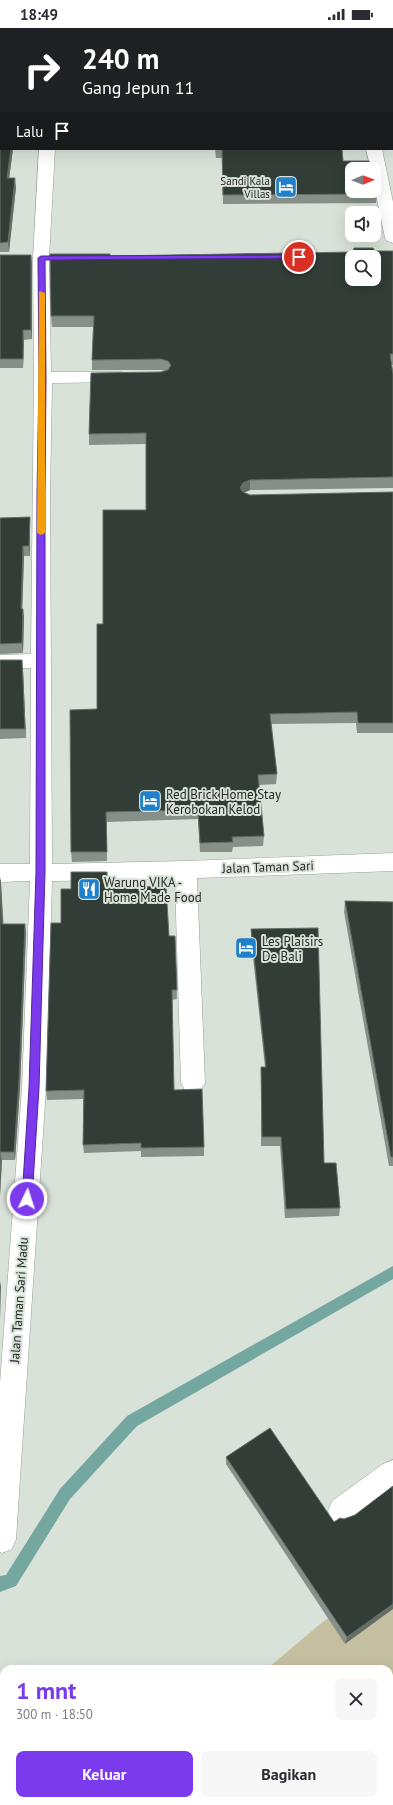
<!DOCTYPE html>
<html lang="id">
<head>
<meta charset="utf-8">
<style>
	body { margin:0; font-family:"PT Sans",sans-serif; background:#f7f7f7; color:#2b2b33; height:100vh; display:flex; flex-direction:column; font-size:15px; white-space:nowrap }
	* { box-sizing:border-box; margin:0 }
	p { font-size:13px; color:#7c7c81 }
	.icon { flex:none; width:22px; height:22px; fill:none; stroke:currentColor; stroke-width:2; stroke-linecap:round; stroke-linejoin:round }
	.map { position:relative; flex:1; overflow:hidden }
	.drawer { position:absolute; left:0px; top:1637px; width:393px; height:140px; display:flex; flex-direction:column; background:#fff; border-radius:12px 12px 0 0; box-shadow:0 4px 16px #0002 }
	.drawer>* { flex:none }
	.guide { position:absolute; left:0px; top:0px; width:393px; height:122px; box-shadow:0 4px 16px #0002; background:#202124; color:#fff; overflow:hidden }
	.needle { width:26px; rotate:89deg }
	.buttons { position:absolute; left:345px; top:134px; display:grid; gap:8px }
	.buttons a { display:grid; place-items:center; width:36px; height:36px; border-radius:8px; background:#fff; box-shadow:0 4px 16px #0002; font-size:20px }
	.pin { position:absolute; display:grid; place-items:center; width:34px; height:34px; color:#fff; margin:-17px; border:2px solid #fff; border-radius:50%; box-shadow:0 1px 4px #0007 }
	.me { position:absolute; width:44px; margin:-22px; rotate:4deg; stroke-linejoin:round; filter:drop-shadow(0 0 3px #0008) }
	.turn { display:flex; align-items:center; gap:14px; height:84px; padding:0 16px; font-size:18px }
	.turn .icon { width:52px; height:52px; stroke-width:2.5 }
	.turn b { display:block; font-size:28px; line-height:34px }
	.then { display:flex; align-items:center; height:38px; padding:0 16px; background:#0003; gap:8px; font-size:15px }
	.round { display:grid; place-items:center; flex:none; width:42px; height:42px; border-radius:8px; background:#f7f7f7 }
	.headline { display:flex; align-items:center; justify-content:space-between; height:68px; padding:0 16px }
	h1 { font-size:24px; font-weight:600; line-height:30px; color:#7c3aed }
	.action { display:flex; gap:8px; margin-top:auto; padding:8px 16px }
	.action a { flex:1; height:46px; border-radius:8px; background:#7c3aed; color:#fff; font-size:16px; font-weight:600; line-height:46px; text-align:center }
	.action a+a { background:#f7f7f7; color:#2b2b33 }
	.status { display:flex; justify-content:space-between; align-items:center; height:28px; padding:0 20px; background:#fff; direction:ltr }
	.status svg { height:11px; fill:currentColor }
	.map>svg:first-child { display:block }
</style>
</head>
<body>
<div class="status"><b>18:49</b><svg viewBox="0 0 49 12"><path d="M0 12V9h3v3zM5 12V6h3v6zM10 12V3h3v9zM15 12V0h3v12zM26 1h20v11H26zM47 4h2v5h-2z"/></svg></div>
<div class="map">
<svg width="393" height="1777" viewBox="0 0 393 1777">
	<rect width="100%" height="100%" fill="#d9e2d8"/>
	<path fill="#c4bfa1" d="M 387,1545 L 393,1554 L 393,1707 L 389,1711 L 389,1641 L 267,1641 L 319,1597 Z"/>
	<g fill="none" stroke-linecap="round" stroke-linejoin="round">
		<path fill="#74a79f" fill-rule="evenodd" d="M 393,1238 L 393,1251 L 137,1398 L 70,1471 L 16,1558 L 0,1564 L 0,1548 L 6,1547 L 60,1461 L 127,1388 Z"/>
		<g stroke="#97a096" stroke-width="1">
			<path id="minor" d="M 43,0 L 57,0 L 57,1 L 43,1 Z
				M 39,121 L 55,121 L 49,230 L 51,344 L 121,344 L 127,345 L 130,349 L 127,353 L 121,354 L 52,355 L 50,466 L 52,836 L 186,833 L 393,825 L 393,843 L 197,850 L 205,1055 L 201,1062 L 193,1065 L 185,1062 L 181,1055 L 175,851 L 52,853 L 46,1060 L 16,1511 L 12,1521 L 2,1525 L 0,1524 L 0,1355 L 22,1060 L 30,853 L 0,854 L 0,836 L 30,836 L 31,640 L 0,641 L 0,627 L 31,626 L 34,350 L 33,230 Z
				M 366,121 L 382,121 L 393,174 L 393,215 L 387,213 L 385,210 L 374,157 L 374,141 L 371,141 Z
				M 393,1432 L 393,1462 L 352,1493 L 342,1497 L 332,1493 L 328,1483 L 332,1473 L 383,1436 Z"/>
		</g>
		<use href="#minor" fill="#fff" fill-rule="evenodd"/>
	</g>
	<path fill="#869088" d="M 393,0 L 393,42 L 392,42 L 392,1 Z
		M 0,111 L 1,121 L 13,121 L 9,150 L 16,159 L 9,224 L 0,224 Z
		M 215,121 L 342,121 L 343,133 L 377,166 L 376,175 L 223,176 L 222,130 L 216,130 Z
		M 375,223 L 393,223 L 393,337 L 392,337 L 393,346 L 393,460 L 250,462 L 244,465 L 250,467 L 393,464 L 393,705 L 357,705 L 356,695 L 271,696 L 277,746 L 276,756 L 259,757 L 264,808 L 263,818 L 233,819 L 232,824 L 200,824 L 198,791 L 107,794 L 107,833 L 72,834 L 71,824 L 97,681 L 103,596 L 146,482 L 146,416 L 89,417 L 89,406 L 161,344 L 166,343 L 161,342 L 92,342 L 92,332 L 93,299 L 52,299 L 51,288 L 111,228 L 353,224 Z
		M 0,227 L 32,236 L 32,311 L 24,312 L 23,340 L 0,340 Z
		M 0,490 L 30,499 L 30,528 L 24,528 L 22,581 L 24,590 L 23,625 L 0,626 Z
		M 0,632 L 23,642 L 26,710 L 0,711 Z
		M 0,849 L 1,855 L 3,896 L 25,896 L 26,905 L 20,1060 L 15,1132 L 2,1132 L 0,1168 Z
		M 108,860 L 169,908 L 175,908 L 177,971 L 172,972 L 174,1062 L 204,1119 L 204,1128 L 141,1129 L 141,1123 L 84,1125 L 83,1117 L 83,1071 L 47,1072 L 46,1063 L 61,895 Z
		M 345,873 L 393,874 L 393,1138 L 389,1138 L 344,884 Z
		M 251,901 L 324,1135 L 340,1180 L 339,1188 L 285,1190 L 280,1118 L 261,1118 L 261,1039 L 265,1039 L 251,911 Z
		M 226,1429 L 334,1494 L 355,1487 L 393,1458 L 345,1616 L 226,1436 Z"/>
	<path fill="#646e67" d="M 0,99 L 1,108 L 0,108 Z
		M 11,121 L 13,121 L 8,159 L 7,150 Z
		M 15,150 L 16,159 L 9,224 L 8,214 Z
		M 31,227 L 32,236 L 32,311 L 31,302 Z
		M 23,302 L 24,312 L 23,340 Z
		M 250,452 L 250,462 L 243,465 L 240,460 L 243,455 Z
		M 30,489 L 30,528 L 29,518 Z
		M 23,518 L 24,528 L 22,590 L 21,581 Z
		M 23,581 L 24,590 L 23,625 L 22,615 Z
		M 22,632 L 23,642 L 26,710 L 25,701 Z
		M 106,784 L 107,794 L 107,833 L 107,824 Z
		M 0,849 L 1,855 L 4,905 L 2,896 Z
		M 25,896 L 26,905 L 20,1060 L 15,1132 L 14,1124 Z
		M 0,1124 L 2,1132 L 0,1168 Z
		M 0,1253 L 1,1259 L 0,1293 Z
		M 393,1576 L 393,1581 L 345,1616 L 347,1609 Z"/>
	<path fill="#323d37" stroke="#646e67" fill-rule="evenodd" d="M 0,0 L 22,0 L 22,1 L 1,1 L 1,99 L 0,99 Z
		M 138,0 L 393,0 L 393,33 L 392,33 L 392,1 L 138,1 Z
		M 1,110 L 1,121 L 11,121 L 7,150 L 15,150 L 8,214 L 0,215 L 0,111 Z
		M 216,121 L 342,121 L 343,133 L 369,133 L 371,141 L 352,141 L 352,163 L 374,163 L 374,155 L 377,166 L 223,167 L 222,121 Z
		M 354,220 L 373,220 L 375,223 L 393,223 L 393,326 L 390,326 L 393,346 L 393,449 L 250,452 L 243,455 L 240,460 L 243,464 L 250,467 L 393,464 L 393,695 L 358,695 L 357,684 L 270,686 L 277,746 L 258,747 L 264,808 L 232,809 L 233,814 L 200,815 L 198,782 L 106,784 L 107,824 L 71,824 L 70,682 L 97,681 L 97,596 L 103,596 L 103,482 L 146,482 L 146,405 L 89,406 L 91,345 L 161,344 L 168,342 L 171,337 L 168,333 L 161,331 L 92,332 L 94,288 L 51,288 L 50,226 L 110,226 L 110,228 L 353,224 ZM 352,229 L 374,229 L 374,251 L 352,251 Z
		M 0,227 L 31,227 L 31,302 L 23,302 L 23,331 L 0,331 Z
		M 30,489 L 29,518 L 23,518 L 21,581 L 23,581 L 22,615 L 0,616 L 0,490 Z
		M 0,632 L 22,632 L 25,701 L 0,701 Z
		M 71,844 L 107,844 L 107,860 L 166,858 L 169,908 L 175,908 L 177,962 L 172,962 L 174,1062 L 202,1061 L 204,1119 L 141,1120 L 141,1115 L 83,1117 L 84,1062 L 46,1063 L 51,895 L 61,895 L 61,861 L 71,861 Z
		M 0,852 L 2,896 L 25,896 L 19,1052 L 14,1124 L 0,1124 L 0,1133 Z
		M 345,873 L 393,874 L 393,1129 L 391,1129 Z
		M 318,900 L 324,1135 L 336,1135 L 340,1180 L 286,1181 L 281,1109 L 262,1109 L 261,1039 L 266,1039 L 251,901 Z
		M 270,1400 L 334,1494 L 340,1490 L 344,1491 L 355,1487 L 393,1458 L 393,1576 L 347,1609 L 226,1429 Z
		M 393,1770 L 393,1777 L 383,1777 L 389,1773 Z
		M 82,1773 L 92,1773 L 92,1777 L 67,1777 Z"/>
	<path fill="#7c3aed" stroke="#51269a" d="M 299,227 L 301,227 L 301,230 L 45,232 L 46,350 L 45,466 L 45,844 L 39,1060 L 32,1171 L 30,1174 L 27,1175 L 23,1174 L 22,1171 L 29,1060 L 36,844 L 37,466 L 39,350 L 38,230 L 41,228 Z"/>
	<path fill="#f59e0b" d="M 39,263 L 45,265 L 45,505 L 41,507 L 37,505 Z"/>
	<defs>
		<g id="hotel-square" transform="scale(1.15)"><rect x="-9" y="-9" width="18" height="18" rx="4" fill="#2080cc" stroke="#d9e2d8"/><path d="M-6-4.5h1.5V1H6V5H4.5V3h-9V5H-6ZM-4 0a1.8 1.8 0 1 1 3.6 0ZM.5 0V-2.5h3Q6-2.5 6 0Z" fill="#fff"/></g>
		<g id="restaurant-square" transform="scale(1.15)"><rect x="-9" y="-9" width="18" height="18" rx="4" fill="#2080cc" stroke="#d9e2d8"/><path d="M-5-6h1v4h1v-4h1v4h1v-4h1v5L-1.5 .5V6h-2V.5L-5-1ZM5-6V6H3V1.5H1.5Q1.5-4 5-6Z" fill="#fff"/></g>
	</defs>
	<g fill-rule="evenodd">
		<use href="#hotel-square" x="286" y="159"/>
		<use href="#hotel-square" x="150" y="773"/>
		<use href="#restaurant-square" x="89" y="861"/>
		<use href="#hotel-square" x="246" y="920"/>
	</g>
	<g text-anchor="middle" dominant-baseline="central" stroke-width="4" stroke-linejoin="round" paint-order="stroke">
		<g font-size="11" fill="#252824" stroke="#d9e2d8" text-anchor="end">
			<text x="270" y="153">Sandi Kala<tspan x="270" dy="13">Villas</tspan></text>
		</g>
		<g font-size="13" fill="#252824" stroke="#d9e2d8" text-anchor="start">
			<text x="166" y="766">Red Brick Home Stay<tspan x="166" dy="15">Kerobokan Kelod</tspan></text>
			<text x="104" y="854">Warung VIKA -<tspan x="104" dy="15">Home Made Food</tspan></text>
			<text x="262" y="913">Les Plaisirs<tspan x="262" dy="15">De Bali</tspan></text>
		</g>
		<g font-size="13" fill="#252824" stroke="#d9e2d8">
			<text transform="translate(268 839) rotate(-2)">Jalan Taman Sari</text>
			<text transform="translate(19 1272) rotate(-86)">Jalan Taman Sari Madu</text>
		</g>
	</g>
</svg>
<div class="buttons">
<a><svg class="needle" viewBox="-14 -14 28 28"><path d="M0-13l5 13h-10z" fill="#e53935"/><path d="M0 13l5-13h-10z" fill="#7c7c81"/></svg></a>
<a><svg class="icon" aria-label="sound" viewBox="0 0 24 24"><path d="M4 9h4l5-4v14l-5-4H4zM17 9q2 3 0 6"/></svg></a>
<a><svg class="icon" aria-label="search" viewBox="0 0 24 24"><circle cx="10" cy="10" r="6"/><path d="M15 15l6 6"/></svg></a>
</div>
<div class="pin" style="left:299px;top:229px;background:#d93025"><svg class="icon" aria-label="arrive" viewBox="0 0 24 24"><path d="M6 21V4h12l-3 4 3 4H6"/></svg></div>
<svg class="me" style="left:27px;top:1171px" viewBox="-20 -20 40 40"><circle r="17" fill="#7c3aed" stroke="#fff" stroke-width="3"/><path d="M0-11L8 9 0 5-8 9z" fill="#fff"/></svg>
<div class="guide">
<div class="turn"><svg class="icon" aria-label="right" viewBox="0 0 24 24"><path d="M7 20v-9h11M14 6l5 5-5 5"/></svg><div><b>240 m</b>Gang Jepun 11</div></div>
<div class="then">Lalu<svg class="icon" aria-label="arrive" viewBox="0 0 24 24"><path d="M6 21V4h12l-3 4 3 4H6"/></svg></div>
</div>
<section class="drawer">
<div class="headline"><div><h1>1 mnt</h1><p>300 m · 18:50</p></div><a class="round"><svg class="icon" aria-label="close" viewBox="0 0 24 24"><path d="M6 6l12 12M18 6L6 18"/></svg></a></div>
<div class="action"><a>Keluar</a><a>Bagikan</a></div>
</section>
</div>
</body>
</html>
